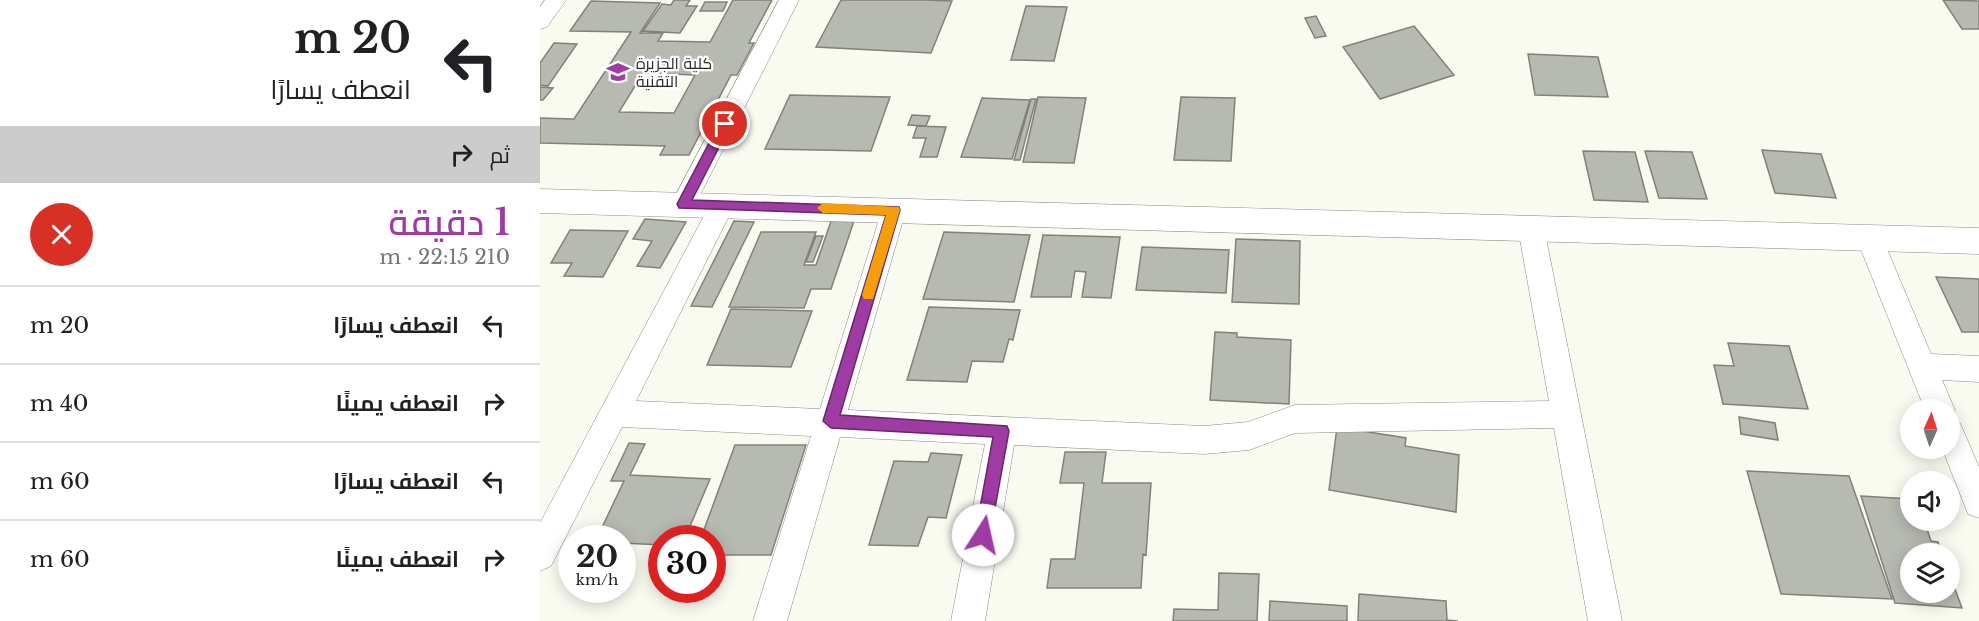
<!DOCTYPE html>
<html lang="ar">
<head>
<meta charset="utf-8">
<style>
	body { margin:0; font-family:"Libre Baskerville",Cairo,serif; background:#f6f6f6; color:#202124; direction:rtl; height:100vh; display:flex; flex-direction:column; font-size:22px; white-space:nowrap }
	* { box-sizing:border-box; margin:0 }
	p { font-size:20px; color:#757577 }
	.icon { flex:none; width:33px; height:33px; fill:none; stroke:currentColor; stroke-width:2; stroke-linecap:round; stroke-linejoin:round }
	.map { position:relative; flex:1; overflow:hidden; direction:ltr }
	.details { display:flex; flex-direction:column; background:#fff; width:540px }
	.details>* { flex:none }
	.hud { background:#fff; color:#202124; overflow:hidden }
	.needle { width:39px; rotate:3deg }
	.tools { position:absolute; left:1360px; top:399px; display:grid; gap:12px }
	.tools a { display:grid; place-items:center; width:60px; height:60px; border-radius:50%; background:#fff; box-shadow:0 3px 15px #0003; font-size:30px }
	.speed { position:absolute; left:18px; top:525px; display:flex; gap:12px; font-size:30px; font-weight:700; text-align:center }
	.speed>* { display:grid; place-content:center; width:78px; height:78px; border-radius:50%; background:#fff; box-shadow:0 3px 15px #0003; line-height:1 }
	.speed small { font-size:15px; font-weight:400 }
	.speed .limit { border:9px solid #d22; background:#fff; color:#111 }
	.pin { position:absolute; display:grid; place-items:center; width:51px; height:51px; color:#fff; margin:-26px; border:3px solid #fff; border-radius:50%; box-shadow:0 2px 6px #0007 }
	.me { position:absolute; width:66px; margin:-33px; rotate:10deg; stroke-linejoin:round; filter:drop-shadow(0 0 4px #0008) }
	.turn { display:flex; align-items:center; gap:21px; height:126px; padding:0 30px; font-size:27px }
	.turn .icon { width:78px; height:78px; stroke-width:2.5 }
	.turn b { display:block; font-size:42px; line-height:51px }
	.then { display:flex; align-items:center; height:57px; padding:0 30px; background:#0003; gap:12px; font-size:22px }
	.round { display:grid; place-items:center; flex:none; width:63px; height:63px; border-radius:32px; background:#f6f6f6 }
	.head { display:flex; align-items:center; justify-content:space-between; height:102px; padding:0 30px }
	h1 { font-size:36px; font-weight:600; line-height:45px; color:#9e3ca3 }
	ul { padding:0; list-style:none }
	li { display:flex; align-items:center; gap:18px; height:78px; padding:0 30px; border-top:2px solid #e0e0e0 }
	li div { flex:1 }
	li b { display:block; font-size:22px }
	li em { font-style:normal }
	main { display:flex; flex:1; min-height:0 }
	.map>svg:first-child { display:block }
</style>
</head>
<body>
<main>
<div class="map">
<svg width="1439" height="621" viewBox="0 0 1439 621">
	<rect width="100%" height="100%" fill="#f9fbf1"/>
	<path fill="#b7bab1" stroke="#81827a" stroke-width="1.5" fill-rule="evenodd" d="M 134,0 L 150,0 L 146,6 L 157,6 L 140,33 L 103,31 L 122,4 L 131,5 Z
		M 193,0 L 232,0 L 209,43 L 214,43 L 197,75 L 191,75 L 149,155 L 120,155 L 125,146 L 0,143 L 0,118 L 34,119 L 91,32 L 30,31 L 51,1 L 120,3 L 100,33 L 123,33 L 118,41 L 170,42 ZM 103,73 L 155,75 L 134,113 L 79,112 Z
		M 301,0 L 386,0 L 412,1 L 391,53 L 276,47 Z
		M 1403,0 L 1439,1 L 1439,29 L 1422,29 Z
		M 165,2 L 187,2 L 183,11 L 160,11 Z
		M 486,6 L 527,7 L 514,61 L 471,60 Z
		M 776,16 L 786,36 L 775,38 L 765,18 Z
		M 874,26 L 914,75 L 840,99 L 803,47 Z
		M 14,43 L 37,44 L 8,86 L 0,85 L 0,63 Z
		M 988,54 L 1058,57 L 1068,97 L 995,95 Z
		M 0,87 L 13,88 L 3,100 L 0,100 Z
		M 250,95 L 350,97 L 331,151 L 225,149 Z
		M 498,97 L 546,98 L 534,163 L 483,162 Z
		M 641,97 L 695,98 L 691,161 L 634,160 Z
		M 442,98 L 490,100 L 472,159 L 421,157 Z
		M 491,99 L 496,99 L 480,160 L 474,160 Z
		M 372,115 L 390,116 L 386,126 L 368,125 Z
		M 377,126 L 406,127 L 397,157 L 380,157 L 386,138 L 373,138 Z
		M 1222,150 L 1281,154 L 1296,198 L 1235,193 Z
		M 1043,151 L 1095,152 L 1108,202 L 1054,200 Z
		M 1105,151 L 1152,152 L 1167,199 L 1119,198 Z
		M 105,219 L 146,222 L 120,268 L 97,266 L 112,241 L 93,239 Z
		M 194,221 L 214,222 L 172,307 L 151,306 Z
		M 291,221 L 314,221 L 291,289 L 271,289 L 264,308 L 189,307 L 221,232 L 276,232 L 264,265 L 276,265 Z
		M 30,230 L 88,231 L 63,277 L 24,276 L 32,263 L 11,263 Z
		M 404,232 L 490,235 L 474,302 L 383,299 Z
		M 503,235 L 580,237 L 571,298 L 542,297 L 546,272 L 535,271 L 531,297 L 491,297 Z
		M 276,236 L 283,236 L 273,262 L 266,262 Z
		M 696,239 L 760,241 L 759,304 L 692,302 Z
		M 602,247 L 689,250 L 686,293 L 596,290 Z
		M 1396,277 L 1439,279 L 1439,332 L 1422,332 Z
		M 389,307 L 480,310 L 473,340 L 469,339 L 463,362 L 432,361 L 427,382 L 367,380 Z
		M 191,309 L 272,311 L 251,367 L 167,365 Z
		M 675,332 L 697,333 L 697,337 L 751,340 L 749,404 L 670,400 Z
		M 1188,343 L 1249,346 L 1268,409 L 1183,404 L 1174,365 L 1194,366 Z
		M 1199,417 L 1235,423 L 1238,440 L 1201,434 Z
		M 797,427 L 866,438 L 865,446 L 919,455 L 916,512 L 789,490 Z
		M 89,443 L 105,444 L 90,475 L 170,479 L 145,538 L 122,538 L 122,545 L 82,543 L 82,538 L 57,538 L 84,481 L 71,481 Z
		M 195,445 L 266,445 L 231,555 L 172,555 L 172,538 L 161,538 Z
		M 525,452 L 566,452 L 562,483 L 611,483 L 606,555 L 603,554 L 601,588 L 507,588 L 511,559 L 535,559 L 544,483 L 520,483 Z
		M 391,453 L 422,455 L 406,518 L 388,517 L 378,546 L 329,545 L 354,461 L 388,462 Z
		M 1207,471 L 1309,476 L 1352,599 L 1241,594 Z
		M 1321,496 L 1371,499 L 1371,520 L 1384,520 L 1391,541 L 1398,542 L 1402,554 L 1371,554 L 1371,592 L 1410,592 L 1410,576 L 1422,608 L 1355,603 Z
		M 679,573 L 719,574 L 717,621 L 633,621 L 634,609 L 678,610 Z
		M 819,594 L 906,601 L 907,620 L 918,621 L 818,621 Z
		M 730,601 L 807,606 L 807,621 L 729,621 Z"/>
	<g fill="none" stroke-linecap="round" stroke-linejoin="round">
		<g stroke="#888a82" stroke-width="1">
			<path id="minor" d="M 5,0 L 26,0 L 7,27 L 0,29 L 0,7 Z
				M 239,0 L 259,0 L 152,211 L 143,214 L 134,211 L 131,204 Z
				M 182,196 L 191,199 L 194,206 L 96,401 L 280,409 L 342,210 L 345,203 L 354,200 L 363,203 L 366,210 L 308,410 L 664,426 L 708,422 L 755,405 L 1009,401 L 978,228 L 982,221 L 991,218 L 1000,221 L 1004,228 L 1082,621 L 1048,621 L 1014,428 L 755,433 L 709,450 L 664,454 L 474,445 L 445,621 L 411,621 L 445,444 L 300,437 L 247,621 L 213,621 L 271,436 L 82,427 L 11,566 L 0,571 L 0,523 L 173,199 Z
				M 1329,227 L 1338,230 L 1342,237 L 1391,354 L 1439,356 L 1439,382 L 1402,380 L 1415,410 L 1410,419 L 1420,423 L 1439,467 L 1439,518 L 1428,514 L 1402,448 L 1410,448 L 1410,410 L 1385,410 L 1316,237 L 1320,230 Z"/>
		</g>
		<g stroke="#888a82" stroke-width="1">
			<path id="tertiary" d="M 0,189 L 1439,228 L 1439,254 L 0,213 Z"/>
		</g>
		<use href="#minor" fill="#fff" fill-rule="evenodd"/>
		<use href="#tertiary" fill="#fff" fill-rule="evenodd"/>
	</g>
	<path fill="#9e3ca3" stroke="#67276a" stroke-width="1.5" d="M 185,119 L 191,124 L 152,200 L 359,207 L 360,210 L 300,415 L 467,426 L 469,431 L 449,541 L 443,543 L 438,541 L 435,535 L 453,437 L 291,428 L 283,421 L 346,215 L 139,208 L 137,204 L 179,124 Z"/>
	<path fill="#f59e0b" d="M 283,203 L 359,207 L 360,210 L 333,299 L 324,299 L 322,295 L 346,215 L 283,213 L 277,208 Z"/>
	<defs>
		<g id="university-bare" transform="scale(1.8)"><path d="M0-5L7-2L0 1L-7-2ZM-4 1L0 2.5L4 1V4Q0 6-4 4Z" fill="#9e3ca3" stroke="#fff" stroke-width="2.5" paint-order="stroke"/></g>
	</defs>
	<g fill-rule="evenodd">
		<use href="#university-bare" x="78" y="72"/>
	</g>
	<g text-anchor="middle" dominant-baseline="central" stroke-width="4.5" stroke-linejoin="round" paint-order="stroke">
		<g font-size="16" fill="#2a2a27" stroke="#fff" text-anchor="start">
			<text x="96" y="63">كلية الجزيرة<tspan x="96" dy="18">التقنية</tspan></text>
		</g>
	</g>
</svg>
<div class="tools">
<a><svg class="needle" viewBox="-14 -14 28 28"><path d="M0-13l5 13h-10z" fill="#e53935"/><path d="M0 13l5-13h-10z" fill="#757577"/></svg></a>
<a><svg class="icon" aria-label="sound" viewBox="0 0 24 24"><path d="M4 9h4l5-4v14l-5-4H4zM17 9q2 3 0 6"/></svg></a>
<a><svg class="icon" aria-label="layers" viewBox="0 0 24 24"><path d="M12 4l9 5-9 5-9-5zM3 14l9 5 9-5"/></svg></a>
</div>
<div class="speed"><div>20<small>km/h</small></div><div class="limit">30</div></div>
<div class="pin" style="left:185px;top:124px;background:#d93025"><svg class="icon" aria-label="arrive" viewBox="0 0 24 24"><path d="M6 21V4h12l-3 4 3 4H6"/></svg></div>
<svg class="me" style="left:443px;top:535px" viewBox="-20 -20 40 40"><circle r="19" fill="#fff"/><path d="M0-13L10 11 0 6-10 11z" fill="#9e3ca3"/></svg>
</div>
<section class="details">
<div class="hud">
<div class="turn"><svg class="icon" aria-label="left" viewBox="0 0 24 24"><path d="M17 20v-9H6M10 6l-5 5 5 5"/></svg><div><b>20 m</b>انعطف يسارًا</div></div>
<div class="then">ثم<svg class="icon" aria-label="right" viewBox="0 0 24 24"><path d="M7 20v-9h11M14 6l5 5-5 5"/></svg></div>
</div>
<div class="head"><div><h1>1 دقيقة</h1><p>210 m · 22:15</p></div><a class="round" style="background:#d93025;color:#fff"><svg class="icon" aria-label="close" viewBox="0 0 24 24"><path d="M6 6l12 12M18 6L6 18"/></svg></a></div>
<ul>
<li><svg class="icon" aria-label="left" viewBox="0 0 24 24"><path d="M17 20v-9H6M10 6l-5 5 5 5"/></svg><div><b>انعطف يسارًا</b></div><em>20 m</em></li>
<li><svg class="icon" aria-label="right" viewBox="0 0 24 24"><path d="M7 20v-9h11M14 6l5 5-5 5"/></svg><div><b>انعطف يمينًا</b></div><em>40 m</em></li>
<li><svg class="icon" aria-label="left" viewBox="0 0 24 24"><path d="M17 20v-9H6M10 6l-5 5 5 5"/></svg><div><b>انعطف يسارًا</b></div><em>60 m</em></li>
<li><svg class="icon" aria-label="right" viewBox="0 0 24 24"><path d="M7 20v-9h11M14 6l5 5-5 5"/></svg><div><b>انعطف يمينًا</b></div><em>60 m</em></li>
</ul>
</section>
</main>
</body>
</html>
